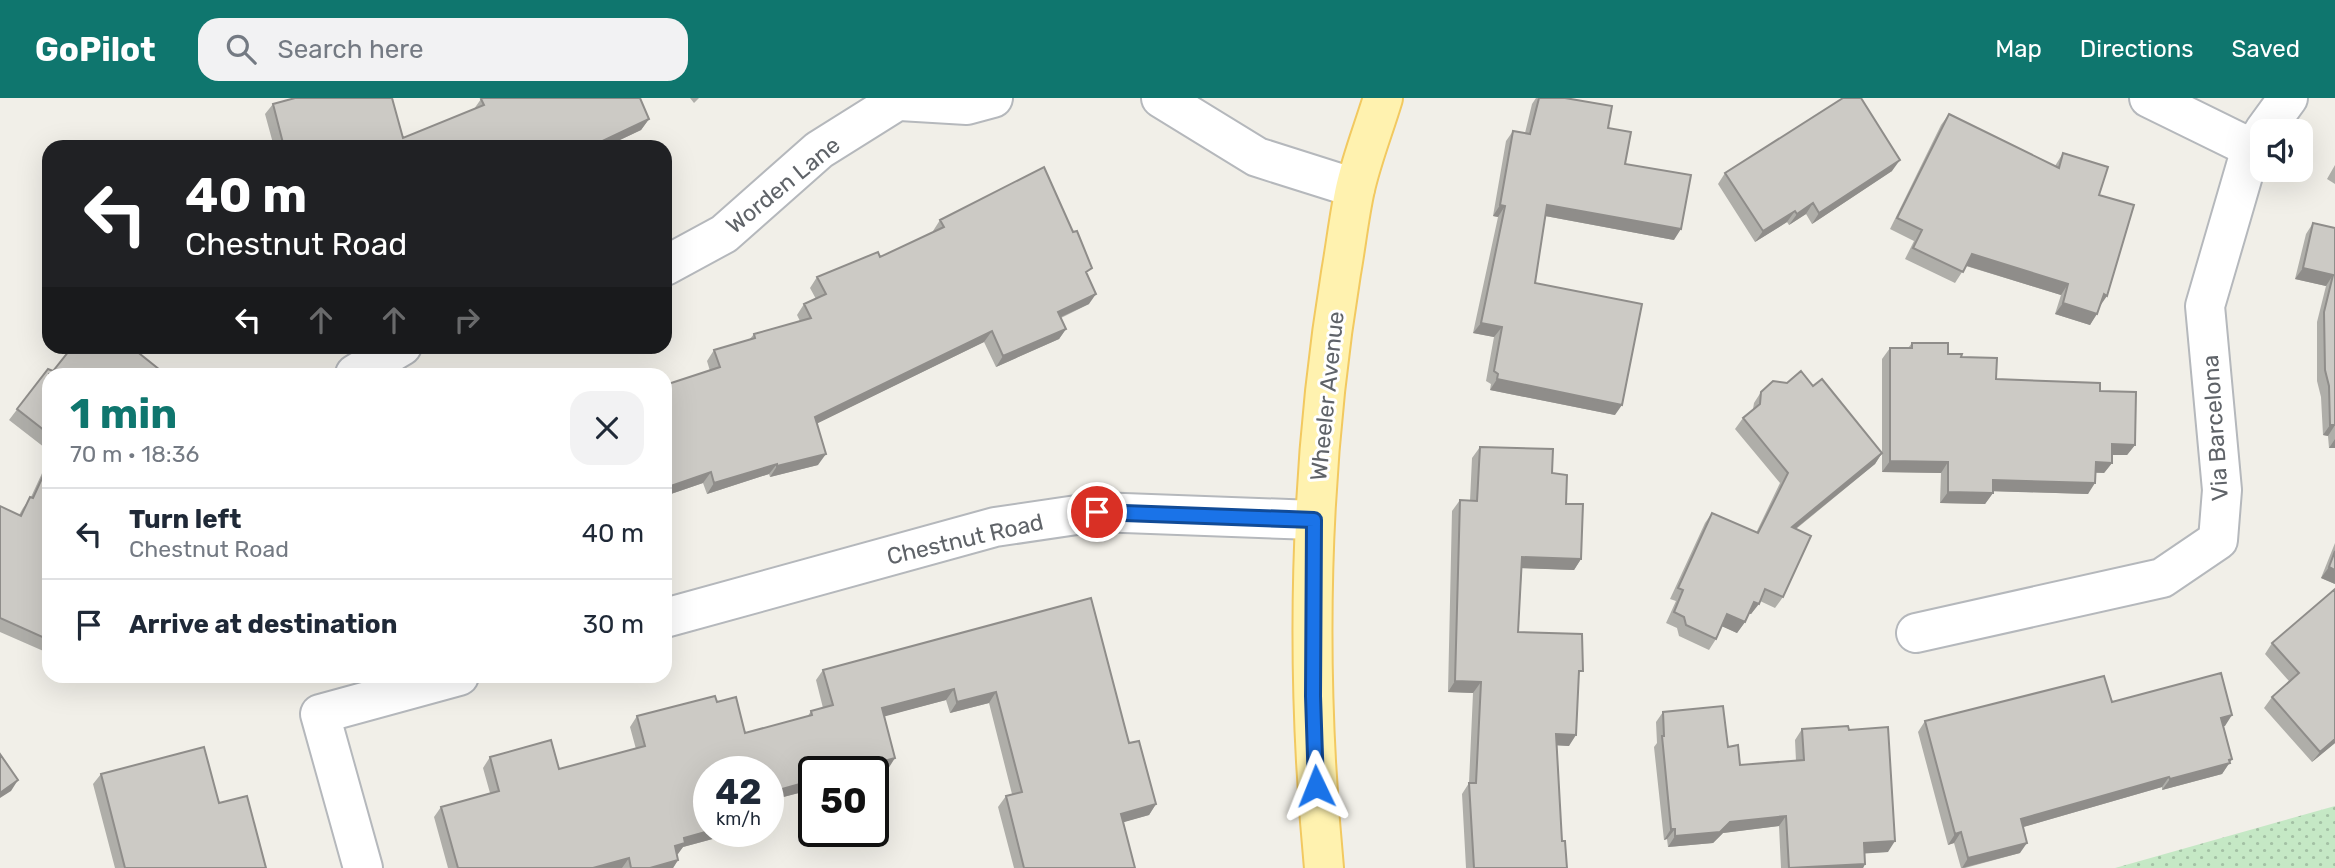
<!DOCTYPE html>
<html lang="en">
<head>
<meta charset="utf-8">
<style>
	body { margin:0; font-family:Rubik,sans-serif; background:#f2f2f3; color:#1f2937; height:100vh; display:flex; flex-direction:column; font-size:26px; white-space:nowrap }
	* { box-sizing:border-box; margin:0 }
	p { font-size:23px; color:#747a83 }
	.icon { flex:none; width:38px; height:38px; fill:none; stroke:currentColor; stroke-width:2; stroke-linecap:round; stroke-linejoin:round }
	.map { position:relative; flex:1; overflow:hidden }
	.sheet { position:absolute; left:42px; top:270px; width:630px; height:315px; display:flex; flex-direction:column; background:#fff; border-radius:21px; box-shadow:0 7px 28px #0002 }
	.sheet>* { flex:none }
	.top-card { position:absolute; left:42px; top:42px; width:630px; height:214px; border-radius:21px; box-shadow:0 7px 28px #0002; background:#202124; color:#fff; overflow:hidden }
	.buttons { position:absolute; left:2250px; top:21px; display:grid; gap:14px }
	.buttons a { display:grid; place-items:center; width:63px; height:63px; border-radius:14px; background:#fff; box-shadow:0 7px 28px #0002; font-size:35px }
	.speed { position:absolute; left:693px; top:658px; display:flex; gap:14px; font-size:35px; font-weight:700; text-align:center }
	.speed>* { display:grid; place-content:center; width:91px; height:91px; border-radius:50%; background:#fff; box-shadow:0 7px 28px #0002; line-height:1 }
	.speed small { font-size:18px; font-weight:400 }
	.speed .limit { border:4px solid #111; border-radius:10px; background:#fff; color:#111 }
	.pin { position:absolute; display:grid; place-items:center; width:60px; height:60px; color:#fff; margin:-30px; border:4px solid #fff; border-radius:50%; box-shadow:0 2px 7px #0007 }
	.me { position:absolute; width:77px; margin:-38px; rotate:358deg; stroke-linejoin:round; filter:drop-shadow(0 0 5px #0008) }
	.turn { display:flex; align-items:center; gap:24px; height:147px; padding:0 28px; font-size:32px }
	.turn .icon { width:91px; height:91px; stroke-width:2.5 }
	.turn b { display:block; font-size:49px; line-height:60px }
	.lanes { display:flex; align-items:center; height:66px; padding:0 28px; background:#0003; justify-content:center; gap:35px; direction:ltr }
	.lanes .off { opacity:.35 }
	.round { display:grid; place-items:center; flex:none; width:74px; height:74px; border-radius:21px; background:#f2f2f3 }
	.head { display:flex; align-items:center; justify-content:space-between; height:119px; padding:0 28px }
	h1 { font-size:42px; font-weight:700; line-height:52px; color:#0f766e }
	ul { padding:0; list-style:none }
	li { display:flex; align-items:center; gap:21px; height:91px; padding:0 28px; border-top:2px solid #e0e1e3 }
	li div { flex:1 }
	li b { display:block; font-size:26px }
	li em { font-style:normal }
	header { display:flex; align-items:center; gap:42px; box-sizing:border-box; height:98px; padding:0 35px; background:#0f766e; color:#fff }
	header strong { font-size:33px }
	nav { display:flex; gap:38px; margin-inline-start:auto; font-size:24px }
	.search { width:490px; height:63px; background:#f2f2f3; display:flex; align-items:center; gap:18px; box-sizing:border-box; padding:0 24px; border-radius:21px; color:#747a83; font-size:26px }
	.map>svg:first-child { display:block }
</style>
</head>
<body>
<header>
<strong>GoPilot</strong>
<div class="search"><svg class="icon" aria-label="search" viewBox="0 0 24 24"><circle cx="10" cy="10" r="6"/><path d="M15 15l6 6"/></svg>Search here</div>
<nav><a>Map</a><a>Directions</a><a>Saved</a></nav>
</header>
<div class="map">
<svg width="2335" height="770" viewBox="0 0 2335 770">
	<defs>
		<pattern id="park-dots" width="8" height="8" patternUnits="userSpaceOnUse" patternTransform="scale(1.75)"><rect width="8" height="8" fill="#c5e8c5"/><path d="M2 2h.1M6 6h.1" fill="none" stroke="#a3c0a4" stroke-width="1.8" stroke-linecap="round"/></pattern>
	</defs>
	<rect width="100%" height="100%" fill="#f1efe8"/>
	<path fill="url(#park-dots)" d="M 2335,708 L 2335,770 L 2115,770 Z"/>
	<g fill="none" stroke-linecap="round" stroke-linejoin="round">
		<g stroke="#b5b8bc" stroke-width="42">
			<path id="minor" d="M 1161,0 L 1257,59 L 1355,90
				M 2149,0 L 2251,50
				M 900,3 L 967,7 L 993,0
				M 2264,33 L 2288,0
				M 665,168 L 724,136 L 819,52 L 902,0
				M 355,276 L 402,248
				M 665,520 L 995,429 L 1097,414 L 1314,422
				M 1916,535 L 2162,480 L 2218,442 L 2222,392 L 2205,208 L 2251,50 L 2263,35
				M 363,770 L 320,616 L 459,578"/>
		</g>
		<g stroke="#f2c960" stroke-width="42">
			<path id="major" d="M 1324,770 C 1305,572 1309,371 1341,175 C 1346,147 1349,118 1355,91 C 1362,60 1374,30 1383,0"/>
		</g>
		<use href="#minor" stroke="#fff" stroke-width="38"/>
		<use href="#major" stroke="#fff2af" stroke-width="38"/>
	</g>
	<path fill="#afaea9" d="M 690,0 L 699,0 L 694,5 Z
		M 1536,0 L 1565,0 L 1608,30 L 1625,66 L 1674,142 L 1545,118 L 1535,185 L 1615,317 L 1490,292 L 1491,286 L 1486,283 L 1494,239 L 1473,235 L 1498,119 L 1493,118 L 1506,43 L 1513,33 L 1525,35 L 1532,6 Z
		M 481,1 L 649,21 L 641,32 L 605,49 L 274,49 L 265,16 L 273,6 L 403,40 L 474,11 Z
		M 1949,16 L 2055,68 L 2063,55 L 2099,97 L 2100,208 L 2090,227 L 2055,216 L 2061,197 L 1966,168 L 1955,185 L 1905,161 L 1914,143 L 1890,131 L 1941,27 Z
		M 2335,67 L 2335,86 L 2327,81 Z
		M 1892,73 L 1812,126 L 1806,116 L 1789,127 L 1787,124 L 1755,144 L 1718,86 L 1725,75 Z
		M 940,122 L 1088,177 L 1089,206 L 1061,220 L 1066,231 L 1059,241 L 996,269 L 984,244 L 817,325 L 818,367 L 770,379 L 769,376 L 707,396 L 703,385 L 665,398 L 665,287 L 710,273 L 707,263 L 714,252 L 749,242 L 754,236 L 800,223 L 797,217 L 804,206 L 816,201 L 810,190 L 817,179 L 880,159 L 933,134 L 933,133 Z
		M 2313,125 L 2335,130 L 2335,350 L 2329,350 L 2328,338 L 2323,337 L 2321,299 L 2317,283 L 2317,224 L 2326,188 L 2295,181 L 2306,136 Z
		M 1912,245 L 1961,259 L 1996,281 L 2100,293 L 2135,347 L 2127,357 L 2112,357 L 2112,365 L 2104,375 L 2096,375 L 2088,396 L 1993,393 L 1993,395 L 1985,406 L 1940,405 L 1941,375 L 1882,374 L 1882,355 L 1875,366 L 1796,431 L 1783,499 L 1775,510 L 1760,503 L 1751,516 L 1749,515 L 1745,524 L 1737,535 L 1722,528 L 1716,541 L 1709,552 L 1679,538 L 1677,530 L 1666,525 L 1676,503 L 1670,501 L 1705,425 L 1712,415 L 1756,435 L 1780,385 L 1735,331 L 1743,320 L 1753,311 L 1754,305 L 1761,294 L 1813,288 L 1882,355 L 1882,261 L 1890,250 L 1908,250 Z
		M 73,248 L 130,248 L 165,276 L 49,276 L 49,353 L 9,322 L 48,271 L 53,273 Z
		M 200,248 L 211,248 L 205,254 Z
		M 1480,349 L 1552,375 L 1566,406 L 1581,461 L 1574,472 L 1522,470 L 1518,534 L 1578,580 L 1569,648 L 1557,647 L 1562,743 L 1567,770 L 1466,770 L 1462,696 L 1469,685 L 1473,595 L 1448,594 L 1452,413 L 1460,402 L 1470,403 L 1472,360 Z
		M 49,360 L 49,553 L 48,555 L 0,534 L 0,408 L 19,417 L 23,410 L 31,399 Z
		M 2335,445 L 2335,486 L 2321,480 Z
		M 2335,491 L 2335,645 L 2312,664 L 2264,610 L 2272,599 L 2289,583 L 2265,556 L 2272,545 Z
		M 1091,500 L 1129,645 L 1156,706 L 1149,717 L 1123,724 L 1135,770 L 1014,770 L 998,709 L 1006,698 L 1012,696 L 989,605 L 950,615 L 946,602 L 884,618 L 888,671 L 873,675 L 814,674 L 814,691 L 768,703 L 768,674 L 709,733 L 733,733 L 731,736 L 683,749 L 677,756 L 678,762 L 673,770 L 448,770 L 434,719 L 441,709 L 490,695 L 483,670 L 490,659 L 559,671 L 636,651 L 630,629 L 637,618 L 717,604 L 745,635 L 808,618 L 811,613 L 823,610 L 816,582 L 823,572 Z
		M 2112,604 L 2225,628 L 2223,628 L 2232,661 L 2222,676 L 2162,692 L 2162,689 L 2023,729 L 2020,755 L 1965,770 L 1961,770 L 1954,745 L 1948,747 L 1918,634 L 1925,623 Z
		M 1663,614 L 1728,649 L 1740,667 L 1796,663 L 1795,642 L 1802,631 L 1849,632 L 1888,754 L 1865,755 L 1865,766 L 1863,770 L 1781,770 L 1779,728 L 1723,735 L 1713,745 L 1668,749 L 1667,741 L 1664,742 L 1654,649 L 1657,645 L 1656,624 Z
		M 101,676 L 219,705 L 266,770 L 115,770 L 93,686 Z"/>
	<path fill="#8f8d8a" d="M 649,21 L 641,32 L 605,49 L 594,49 L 596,46 Z
		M 1900,62 L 1892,73 L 1812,126 L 1819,115 Z
		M 1813,105 L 1806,116 L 1789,127 L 1797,116 Z
		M 1500,107 L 1505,108 L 1498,119 L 1493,118 Z
		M 1547,107 L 1681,131 L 1674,142 L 1540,117 Z
		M 1795,113 L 1787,124 L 1755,144 L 1763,133 Z
		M 1972,156 L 2068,186 L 2061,197 L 1964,167 Z
		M 2303,170 L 2333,177 L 2326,188 L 2295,181 Z
		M 1096,196 L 1089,206 L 1050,224 L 1058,214 Z
		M 2104,196 L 2107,198 L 2100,208 Z
		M 2063,205 L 2097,216 L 2090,227 L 2055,216 Z
		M 1481,225 L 1502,229 L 1494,239 L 1473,235 Z
		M 1066,231 L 1059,241 L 996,269 L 1003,258 Z
		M 992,233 L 984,244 L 808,330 L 815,319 Z
		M 1497,281 L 1622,307 L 1615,317 L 1490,292 Z
		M 2330,327 L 2335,327 L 2328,338 L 2323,337 Z
		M 2335,341 L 2335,350 L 2329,350 Z
		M 2112,346 L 2135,347 L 2127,357 L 2105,357 Z
		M 1882,355 L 1875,366 L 1784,440 L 1792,429 Z
		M 826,356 L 818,367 L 770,379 L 777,368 Z
		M 1890,363 L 1948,364 L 1941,375 L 1882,374 Z
		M 2096,364 L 2112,365 L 2104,375 L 2089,374 Z
		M 777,366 L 769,376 L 707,396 L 714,385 Z
		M 711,374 L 703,385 L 665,398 L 665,390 Z
		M 1993,382 L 2095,385 L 2088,396 L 1985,393 Z
		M 1948,394 L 1993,395 L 1985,406 L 1940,405 Z
		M 1522,459 L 1581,461 L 1574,472 L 1515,470 Z
		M 2329,469 L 2335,472 L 2335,486 L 2321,480 Z
		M 1754,504 L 1759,506 L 1751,516 L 1746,515 Z
		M 1727,516 L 1745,524 L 1737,535 L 1719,527 Z
		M 1455,583 L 1481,584 L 1473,595 L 1448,594 Z
		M 954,591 L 946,602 L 875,621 L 882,610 Z
		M 996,594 L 989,605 L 950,615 L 957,604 Z
		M 2232,617 L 2225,628 L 2214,630 L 2221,620 Z
		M 1556,636 L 1576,637 L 1569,648 L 1549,647 Z
		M 2335,641 L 2335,645 L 2312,664 L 2320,654 Z
		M 895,660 L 888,671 L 873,675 L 845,674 Z
		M 2232,661 L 2222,676 L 2162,692 L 2170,681 Z
		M 2169,679 L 2162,689 L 2013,732 L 2021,721 Z
		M 18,682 L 11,693 L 0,700 L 0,695 Z
		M 814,682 L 814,691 L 768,703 L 768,695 Z
		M 1156,706 L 1149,717 L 1114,727 L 1121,716 Z
		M 1786,718 L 1779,728 L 1723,735 L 1713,745 L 1668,749 L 1675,738 L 1730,724 Z
		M 1671,731 L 1675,731 L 1667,741 L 1664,742 Z
		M 709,733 L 733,733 L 731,736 L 683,749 L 678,756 L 667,759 L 675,748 L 684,740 Z
		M 1961,734 L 1954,745 L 1948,747 L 1955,736 Z
		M 1895,743 L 1888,754 L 1857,756 L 1864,745 Z
		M 2027,745 L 2020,755 L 1962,770 L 1968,760 Z
		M 629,760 L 622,770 L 593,770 Z
		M 678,762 L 673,770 L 650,770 Z
		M 1865,766 L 1863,770 L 1800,770 Z"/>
	<path fill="#cccac5" stroke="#8f8d8a" stroke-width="2" d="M 295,0 L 392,0 L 403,40 L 484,7 L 481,1 L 483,0 L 640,0 L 649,21 L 596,46 L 598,48 L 595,49 L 284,49 L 273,6 Z
		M 1539,0 L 1565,0 L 1612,8 L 1608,30 L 1631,34 L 1625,66 L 1691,77 L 1681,131 L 1547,107 L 1535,185 L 1642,206 L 1622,307 L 1497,281 L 1498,276 L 1494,273 L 1502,229 L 1481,225 L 1505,108 L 1500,107 L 1513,33 L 1530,36 Z
		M 1843,0 L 1861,0 L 1900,62 L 1819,115 L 1813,105 L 1797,116 L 1795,113 L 1763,133 L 1725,75 Z
		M 1949,16 L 2059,70 L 2063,55 L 2108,69 L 2099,97 L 2134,107 L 2107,198 L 2104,196 L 2097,216 L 2063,205 L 2068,186 L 1972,156 L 1963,174 L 1913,150 L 1922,132 L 1897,120 Z
		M 1044,69 L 1073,134 L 1077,133 L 1092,170 L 1086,174 L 1096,196 L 1058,214 L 1066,231 L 1003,258 L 992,233 L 815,319 L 826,356 L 777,368 L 777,366 L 714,385 L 711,374 L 665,390 L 665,287 L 720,269 L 714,252 L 755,240 L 754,236 L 811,220 L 804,206 L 826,196 L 817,179 L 878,154 L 880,159 L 944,129 L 940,122 Z
		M 2313,125 L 2335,130 L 2335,327 L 2330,327 L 2329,288 L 2325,272 L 2324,214 L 2333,177 L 2303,170 Z
		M 1912,245 L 1948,245 L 1948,256 L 1962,256 L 1961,259 L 1997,260 L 1996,281 L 2100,285 L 2100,293 L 2136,294 L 2135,347 L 2112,346 L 2112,365 L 2096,364 L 2095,385 L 1993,382 L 1993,395 L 1948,394 L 1948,364 L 1890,363 L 1890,250 L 1912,250 Z
		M 73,248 L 130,248 L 165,276 L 49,276 L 49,336 L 17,311 L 48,271 L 53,273 Z
		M 1801,273 L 1813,288 L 1822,281 L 1882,355 L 1792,429 L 1811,438 L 1783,499 L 1765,491 L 1759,506 L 1754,504 L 1745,524 L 1727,516 L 1716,541 L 1686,527 L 1684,519 L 1674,514 L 1683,492 L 1678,490 L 1712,415 L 1758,435 L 1788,375 L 1743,320 L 1760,306 L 1761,294 L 1773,283 L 1787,285 Z
		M 1480,349 L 1553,351 L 1552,375 L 1567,377 L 1566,406 L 1583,406 L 1581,461 L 1522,459 L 1518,534 L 1582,536 L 1583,573 L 1579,573 L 1576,637 L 1556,636 L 1562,743 L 1565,743 L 1567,770 L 1474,770 L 1469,685 L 1476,685 L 1481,584 L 1455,583 L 1460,402 L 1477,403 Z
		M 49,365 L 49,542 L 0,520 L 0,408 L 21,418 L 30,399 L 33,400 Z
		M 2335,453 L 2335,472 L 2329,469 Z
		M 2335,491 L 2335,641 L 2320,654 L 2272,599 L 2299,575 L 2272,545 Z
		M 1091,500 L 1129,645 L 1139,643 L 1156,706 L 1121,716 L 1135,770 L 1024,770 L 1006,698 L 1022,694 L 996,594 L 957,604 L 954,591 L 882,610 L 895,660 L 845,674 L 814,674 L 814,682 L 768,695 L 768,674 L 709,674 L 709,733 L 684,740 L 685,745 L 675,748 L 678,762 L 650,770 L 631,770 L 629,760 L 593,770 L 458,770 L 441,709 L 499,693 L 490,659 L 551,642 L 559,671 L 645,648 L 637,618 L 715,598 L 717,604 L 736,599 L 745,635 L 812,617 L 811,613 L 833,607 L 823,572 Z
		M 2221,575 L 2232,617 L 2221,620 L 2232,661 L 2229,662 L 2230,665 L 2170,681 L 2169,679 L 2021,721 L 2027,745 L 1968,760 L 1961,734 L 1955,736 L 1925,623 L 2104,578 L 2112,604 Z
		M 1723,608 L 1728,649 L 1738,647 L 1740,667 L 1804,662 L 1802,631 L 1848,628 L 1849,632 L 1888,629 L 1895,743 L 1864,745 L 1865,766 L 1789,770 L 1786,718 L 1730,724 L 1720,734 L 1675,738 L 1675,731 L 1671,731 L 1662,638 L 1664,638 L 1663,614 Z
		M 204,649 L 219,705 L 247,698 L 266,770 L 125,770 L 101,676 Z
		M 0,656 L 18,682 L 0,695 Z"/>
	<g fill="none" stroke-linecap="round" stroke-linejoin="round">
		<g stroke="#114b97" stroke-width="18">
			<path id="route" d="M 1097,414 L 1314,422 L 1313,598 L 1316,688"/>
		</g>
		<use href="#route" stroke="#1a73e8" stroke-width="12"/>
	</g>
	<g text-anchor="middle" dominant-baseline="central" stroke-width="6" stroke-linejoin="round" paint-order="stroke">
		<g font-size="23" fill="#5f6368" stroke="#fff">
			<text transform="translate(783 87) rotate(-39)">Worden Lane</text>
			<text transform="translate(1327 298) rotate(-84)">Wheeler Avenue</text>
			<text transform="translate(2215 330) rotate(-94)">Via Barcelona</text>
			<text transform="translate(965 441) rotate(-13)">Chestnut Road</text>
		</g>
	</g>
</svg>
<div class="buttons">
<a><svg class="icon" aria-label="sound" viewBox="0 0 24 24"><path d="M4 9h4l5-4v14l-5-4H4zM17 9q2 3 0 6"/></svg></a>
</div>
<div class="speed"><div>42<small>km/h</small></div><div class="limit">50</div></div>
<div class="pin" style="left:1097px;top:414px;background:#d93025"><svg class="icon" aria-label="arrive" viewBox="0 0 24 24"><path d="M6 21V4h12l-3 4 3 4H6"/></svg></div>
<svg class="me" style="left:1316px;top:688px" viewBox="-20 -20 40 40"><path d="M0-17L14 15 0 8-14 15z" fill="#1a73e8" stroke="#fff" stroke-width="4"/></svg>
<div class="top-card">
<div class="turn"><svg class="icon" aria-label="left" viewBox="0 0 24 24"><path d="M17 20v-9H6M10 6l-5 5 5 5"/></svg><div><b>40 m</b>Chestnut Road</div></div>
<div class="lanes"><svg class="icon" aria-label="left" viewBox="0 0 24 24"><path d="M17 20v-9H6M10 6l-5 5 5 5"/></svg><svg class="icon off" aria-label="ahead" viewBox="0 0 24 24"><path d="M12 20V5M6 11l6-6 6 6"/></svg><svg class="icon off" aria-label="ahead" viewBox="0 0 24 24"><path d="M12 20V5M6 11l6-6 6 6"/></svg><svg class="icon off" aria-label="right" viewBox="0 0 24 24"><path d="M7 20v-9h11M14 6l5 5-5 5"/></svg></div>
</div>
<section class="sheet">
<div class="head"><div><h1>1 min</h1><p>70 m · 18:36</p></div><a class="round"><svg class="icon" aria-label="close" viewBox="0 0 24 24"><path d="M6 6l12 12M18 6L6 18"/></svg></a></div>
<ul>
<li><svg class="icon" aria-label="left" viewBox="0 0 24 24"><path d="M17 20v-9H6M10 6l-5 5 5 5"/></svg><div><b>Turn left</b><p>Chestnut Road</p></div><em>40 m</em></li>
<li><svg class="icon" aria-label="arrive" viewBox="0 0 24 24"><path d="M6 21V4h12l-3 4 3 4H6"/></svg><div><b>Arrive at destination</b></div><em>30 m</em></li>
</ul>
</section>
</div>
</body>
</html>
